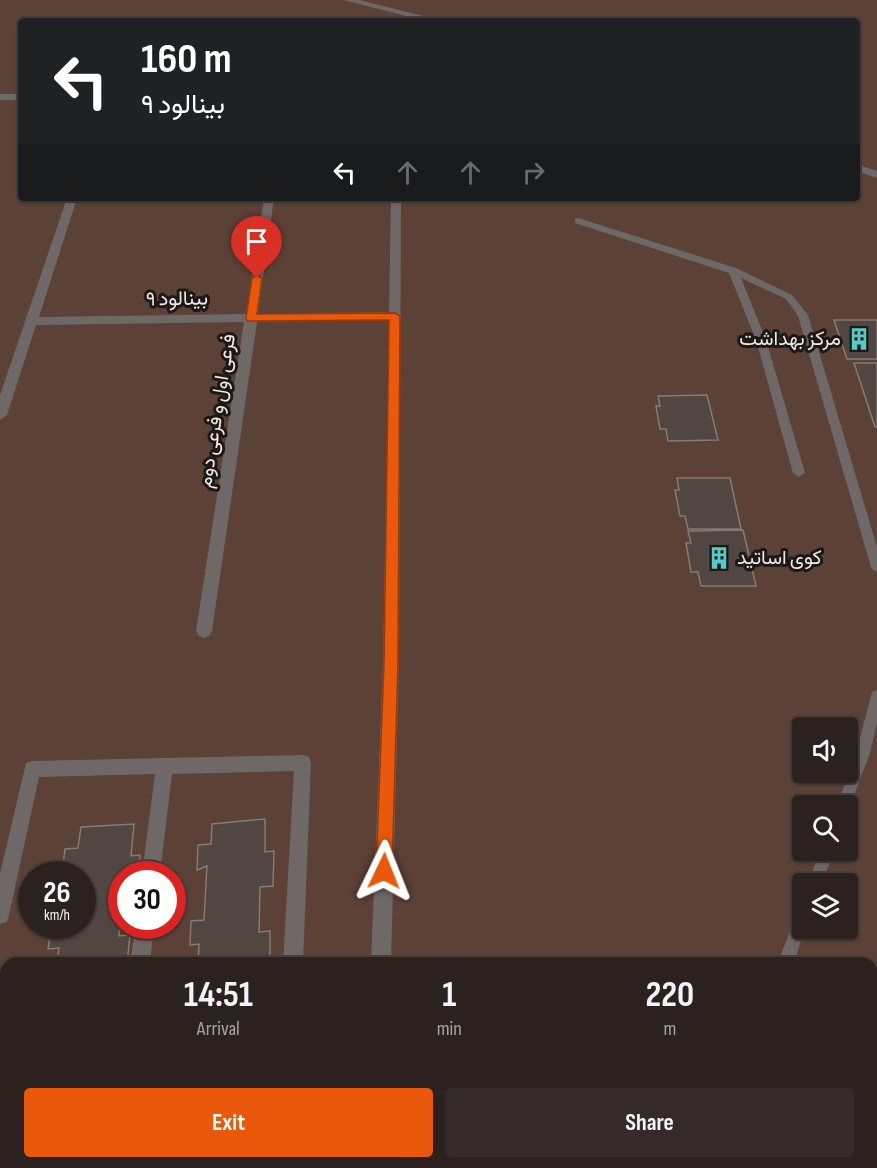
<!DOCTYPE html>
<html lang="en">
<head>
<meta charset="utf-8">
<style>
	body { margin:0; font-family:"Sofia Sans Condensed",Vazirmatn,sans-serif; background:#332a29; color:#f1f3f6; height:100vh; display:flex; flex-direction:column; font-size:22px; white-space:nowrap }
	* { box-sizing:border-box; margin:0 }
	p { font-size:20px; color:#a6a4a5 }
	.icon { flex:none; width:33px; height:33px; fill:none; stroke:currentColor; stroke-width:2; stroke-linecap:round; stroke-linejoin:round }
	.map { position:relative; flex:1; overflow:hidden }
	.side { position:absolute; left:0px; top:957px; width:878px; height:212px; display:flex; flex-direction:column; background:#2b2220; border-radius:18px 18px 0 0; box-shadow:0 2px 4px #0004,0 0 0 2px #473f3e }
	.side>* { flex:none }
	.banner { position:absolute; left:18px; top:18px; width:842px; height:183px; border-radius:6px; box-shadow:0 2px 4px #0004,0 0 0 2px #473f3e; background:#202124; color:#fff; overflow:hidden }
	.controls { position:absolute; left:792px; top:717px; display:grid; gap:12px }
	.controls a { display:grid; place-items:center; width:66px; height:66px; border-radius:6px; background:#2b2220; box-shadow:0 2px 4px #0004,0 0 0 2px #473f3e; font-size:30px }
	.speed { position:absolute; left:18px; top:861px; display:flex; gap:12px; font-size:30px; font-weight:700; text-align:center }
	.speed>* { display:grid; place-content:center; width:78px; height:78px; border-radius:50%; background:#2b2220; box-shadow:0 2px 4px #0004,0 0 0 2px #473f3e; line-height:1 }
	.speed small { font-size:15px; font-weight:400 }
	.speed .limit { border:9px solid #d22; background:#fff; color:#111 }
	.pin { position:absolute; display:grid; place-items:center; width:51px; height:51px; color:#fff; margin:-62px -26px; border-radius:50% 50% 50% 0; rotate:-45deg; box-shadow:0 0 6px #0007 }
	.pin .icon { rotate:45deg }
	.me { position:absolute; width:66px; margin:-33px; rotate:2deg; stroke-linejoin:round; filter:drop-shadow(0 0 4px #0008) }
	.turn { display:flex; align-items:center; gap:21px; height:126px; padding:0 24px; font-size:27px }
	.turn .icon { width:78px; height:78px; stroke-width:2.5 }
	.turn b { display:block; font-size:42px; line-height:51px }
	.lanes { display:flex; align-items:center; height:57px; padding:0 24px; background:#0003; justify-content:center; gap:30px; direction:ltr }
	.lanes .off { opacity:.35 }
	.eta { display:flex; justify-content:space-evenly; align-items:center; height:102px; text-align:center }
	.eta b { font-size:36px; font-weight:700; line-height:42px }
	.action { display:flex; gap:12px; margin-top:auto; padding:12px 24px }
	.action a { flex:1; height:69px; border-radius:6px; background:#ea580c; color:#fff; font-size:24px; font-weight:700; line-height:69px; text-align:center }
	.action a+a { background:#332a29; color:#f1f3f6 }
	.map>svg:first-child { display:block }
</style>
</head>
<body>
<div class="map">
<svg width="877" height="1168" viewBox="0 0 877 1168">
	<rect width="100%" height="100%" fill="#392e2a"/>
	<path fill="#5c4137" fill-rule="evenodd" d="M 0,0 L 877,0 L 877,1168 L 0,1168 ZM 21,21 L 856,21 L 856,198 L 21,198 ZM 802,728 L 848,728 L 848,772 L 802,772 ZM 802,806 L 848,806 L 848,850 L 802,850 ZM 32,874 L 82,874 L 82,926 L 32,926 ZM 122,874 L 172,874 L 172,926 L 122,926 ZM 802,884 L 848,884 L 848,928 L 802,928 ZM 6,963 L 872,963 L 872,1162 L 6,1162 Z"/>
	<path fill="#514642" stroke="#867a75" stroke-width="1.5" d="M 834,320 L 877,320 L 877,359 L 847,359 Z
		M 854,363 L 877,363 L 877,427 L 875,427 Z
		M 707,395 L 718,440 L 668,441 L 666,429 L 660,429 L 656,406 L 660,406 L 658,396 Z
		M 677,478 L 730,478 L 741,529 L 688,529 L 685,516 L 680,516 L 675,490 L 679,490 Z
		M 743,530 L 756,586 L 701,586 L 698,572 L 691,572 L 686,543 L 691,543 L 688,531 Z
		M 265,819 L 265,852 L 274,851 L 273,886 L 260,887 L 259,932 L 270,931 L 270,963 L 198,963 L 199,944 L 190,945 L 191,921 L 204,920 L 207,866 L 197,870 L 198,845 L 211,844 L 212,824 Z
		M 134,824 L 131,856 L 140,855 L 138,874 L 122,874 L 119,936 L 130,935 L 127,963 L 57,963 L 59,948 L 48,949 L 52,926 L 82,926 L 82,874 L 72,874 L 72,870 L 62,874 L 65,849 L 78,848 L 81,827 Z
		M 17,1162 L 94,1162 L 94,1168 L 16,1168 Z
		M 187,1162 L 250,1162 L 250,1168 L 187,1168 Z"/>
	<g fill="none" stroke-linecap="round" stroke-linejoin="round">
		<path fill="#6e6967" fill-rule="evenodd" d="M 578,218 L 736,268 L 792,295 L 808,315 L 877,547 L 877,572 L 873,570 L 871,567 L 798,316 L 786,299 L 741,278 L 766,340 L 805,473 L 799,477 L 793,473 L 756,340 L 729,273 L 575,223 L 575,219 Z
			M 877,690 L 877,723 L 870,753 L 848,811 L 848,806 L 837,806 L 856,753 L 871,696 L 872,692 Z
			M 820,850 L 834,850 L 822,884 L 808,884 Z
			M 802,910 L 802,928 L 805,928 L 794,963 L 778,963 L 797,912 Z"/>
		<path fill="#6e6967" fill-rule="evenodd" d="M 343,0 L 359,0 L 443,21 L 426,21 Z
			M 0,94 L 21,94 L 21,100 L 0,100 Z
			M 856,164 L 877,171 L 877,178 L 856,171 Z
			M 67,198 L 77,198 L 39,317 L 246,314 L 264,198 L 274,198 L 258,314 L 389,312 L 391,198 L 401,198 L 399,663 L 391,963 L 371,963 L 383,663 L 389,320 L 257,322 L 212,631 L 209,636 L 204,638 L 199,636 L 196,631 L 244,322 L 36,325 L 7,415 L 0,420 L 0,395 Z
			M 303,755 L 309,757 L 311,763 L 303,963 L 283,963 L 294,771 L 172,774 L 160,874 L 142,874 L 155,774 L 39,777 L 9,915 L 7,922 L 0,924 L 0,874 L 26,763 L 32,761 Z
			M 136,926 L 154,926 L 150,963 L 130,963 Z
			M 0,1025 L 6,1025 L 6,1045 L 0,1045 Z
			M 104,1162 L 125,1162 L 125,1168 L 103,1168 Z
			M 274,1162 L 295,1162 L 295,1168 L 273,1168 Z
			M 364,1162 L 386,1162 L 386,1168 L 364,1168 Z"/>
	</g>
	<path fill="#ea580c" stroke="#983908" stroke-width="1.5" d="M 257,275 L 262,278 L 257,314 L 395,313 L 400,316 L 398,663 L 392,871 L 390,876 L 384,879 L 378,876 L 376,871 L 384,663 L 389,320 L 247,321 L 246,318 L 252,278 Z"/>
	<defs>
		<g id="building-bare" transform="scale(1.8)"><path d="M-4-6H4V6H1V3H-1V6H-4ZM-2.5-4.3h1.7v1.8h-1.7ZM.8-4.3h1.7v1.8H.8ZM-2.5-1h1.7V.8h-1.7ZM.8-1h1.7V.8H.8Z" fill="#54cdc8" stroke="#1c1816" stroke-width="2.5" paint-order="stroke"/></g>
	</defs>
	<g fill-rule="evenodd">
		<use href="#building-bare" x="859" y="339"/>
		<use href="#building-bare" x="719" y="558"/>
	</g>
	<g text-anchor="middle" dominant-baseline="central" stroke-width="6" stroke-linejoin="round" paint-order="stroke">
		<g font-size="20" fill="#eee7e4" stroke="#1c1816">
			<text transform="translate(177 299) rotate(-1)">بینالود ۹</text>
			<text transform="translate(217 411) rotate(-81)">فرعی اول و فرعی دوم</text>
		</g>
		<g font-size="20" fill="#eee7e4" stroke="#1c1816" text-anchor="end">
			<text x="841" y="339">مرکز بهداشت</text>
			<text x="737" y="558" text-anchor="start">کوی اساتید</text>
		</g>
	</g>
</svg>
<div class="controls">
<a><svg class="icon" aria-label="sound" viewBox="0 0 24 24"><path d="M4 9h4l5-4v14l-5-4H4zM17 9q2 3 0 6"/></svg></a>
<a><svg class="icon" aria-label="search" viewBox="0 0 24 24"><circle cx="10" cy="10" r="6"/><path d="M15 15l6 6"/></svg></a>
<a><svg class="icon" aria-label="layers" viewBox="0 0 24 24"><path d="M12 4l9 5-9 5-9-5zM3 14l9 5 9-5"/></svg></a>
</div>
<div class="speed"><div>26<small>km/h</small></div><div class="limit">30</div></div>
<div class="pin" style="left:257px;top:278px;background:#d93025"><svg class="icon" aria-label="arrive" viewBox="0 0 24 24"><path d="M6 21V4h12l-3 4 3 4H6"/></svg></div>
<svg class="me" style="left:384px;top:871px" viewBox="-20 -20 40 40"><path d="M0-17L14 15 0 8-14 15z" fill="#ea580c" stroke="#fff" stroke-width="4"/></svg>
<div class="banner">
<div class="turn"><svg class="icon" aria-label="left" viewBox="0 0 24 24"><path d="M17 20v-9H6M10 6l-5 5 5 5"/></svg><div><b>160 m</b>بینالود ۹</div></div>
<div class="lanes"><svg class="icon" aria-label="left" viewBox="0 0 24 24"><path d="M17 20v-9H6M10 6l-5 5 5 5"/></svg><svg class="icon off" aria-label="ahead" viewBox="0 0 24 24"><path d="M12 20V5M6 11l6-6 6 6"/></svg><svg class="icon off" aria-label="ahead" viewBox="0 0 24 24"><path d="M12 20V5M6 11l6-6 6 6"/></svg><svg class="icon off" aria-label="right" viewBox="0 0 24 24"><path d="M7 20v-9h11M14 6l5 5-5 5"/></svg></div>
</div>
<section class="side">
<div class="eta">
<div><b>14:51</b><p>Arrival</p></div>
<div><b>1</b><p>min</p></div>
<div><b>220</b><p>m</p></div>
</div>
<div class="action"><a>Exit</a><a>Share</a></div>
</section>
</div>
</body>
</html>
